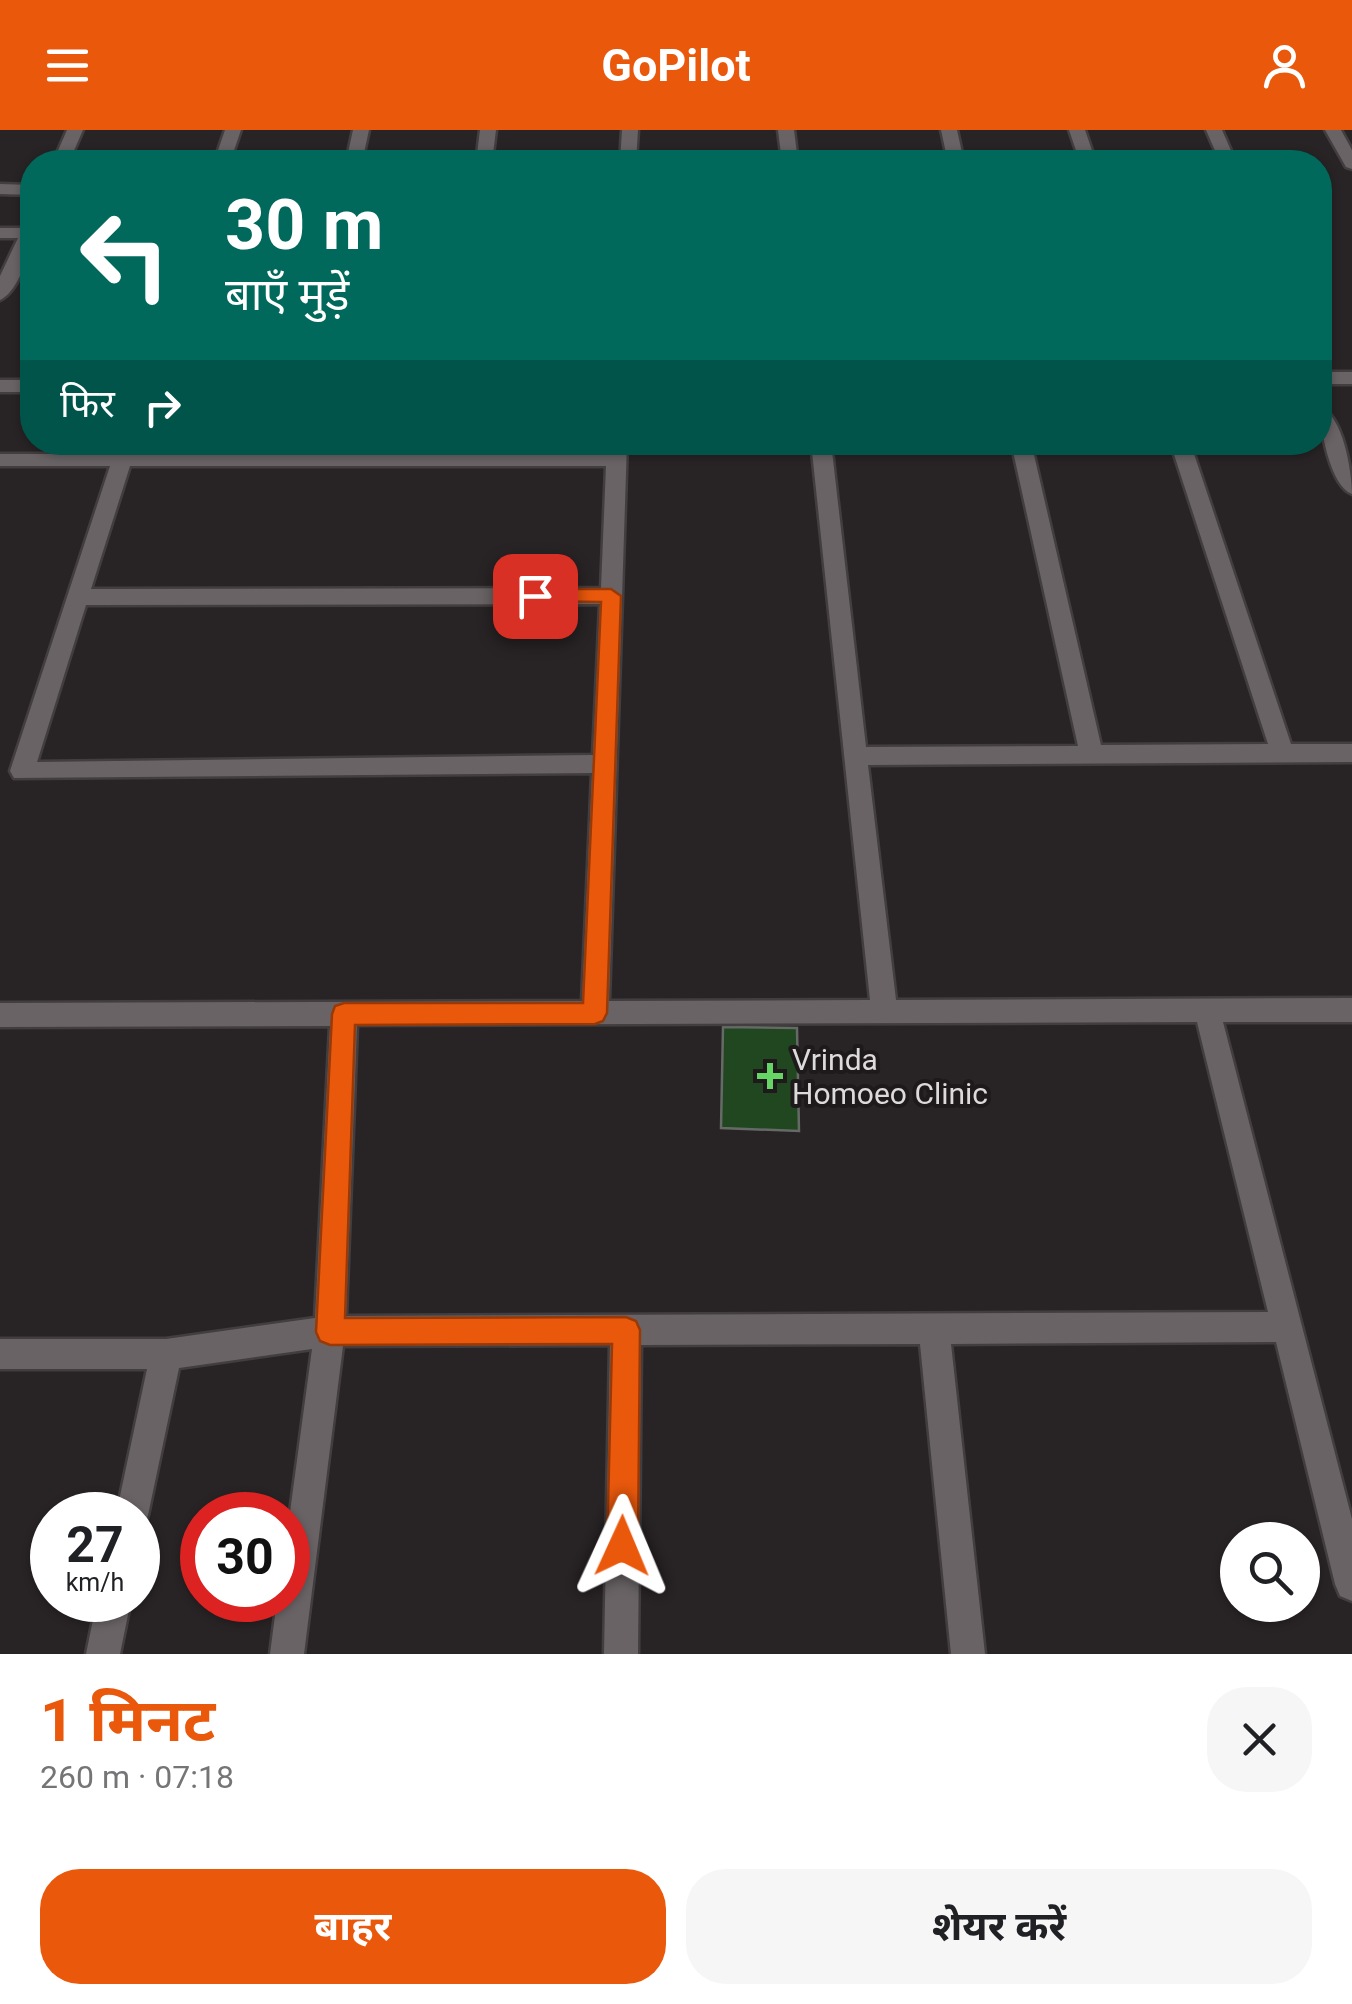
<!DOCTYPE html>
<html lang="hi">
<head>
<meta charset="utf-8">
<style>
	body { margin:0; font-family:Roboto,"Noto Sans Devanagari",sans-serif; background:#f6f6f6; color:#202124; height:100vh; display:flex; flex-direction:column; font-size:38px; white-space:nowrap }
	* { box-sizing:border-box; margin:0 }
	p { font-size:32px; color:#757577 }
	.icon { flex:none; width:55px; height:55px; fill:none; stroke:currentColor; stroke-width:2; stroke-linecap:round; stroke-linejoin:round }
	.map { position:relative; height:1524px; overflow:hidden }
	.panel { display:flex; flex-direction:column; background:#fff; flex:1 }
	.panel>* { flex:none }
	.banner { position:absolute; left:20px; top:20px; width:1312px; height:305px; border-radius:40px; box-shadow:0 2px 8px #0004; background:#00695c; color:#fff; overflow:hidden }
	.fabs { position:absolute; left:1220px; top:1392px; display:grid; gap:20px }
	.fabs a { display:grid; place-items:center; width:100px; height:100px; border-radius:50%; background:#fff; box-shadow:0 2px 8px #0004; font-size:50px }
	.speed { position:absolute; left:30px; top:1362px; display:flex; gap:20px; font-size:50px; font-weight:700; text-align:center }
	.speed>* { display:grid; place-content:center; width:130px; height:130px; border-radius:50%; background:#fff; box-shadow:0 2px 8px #0004; line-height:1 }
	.speed small { font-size:25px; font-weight:400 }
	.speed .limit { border:15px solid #d22; background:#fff; color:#111 }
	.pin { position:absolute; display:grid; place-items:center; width:85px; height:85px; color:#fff; margin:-42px; border-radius:20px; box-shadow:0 5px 15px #0006 }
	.me { position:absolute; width:110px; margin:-55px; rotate:1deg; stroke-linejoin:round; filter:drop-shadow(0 0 8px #0008) }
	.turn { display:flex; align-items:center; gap:35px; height:210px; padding:0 40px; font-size:45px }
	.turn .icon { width:130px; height:130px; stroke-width:2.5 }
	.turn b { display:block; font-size:70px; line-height:85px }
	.then { display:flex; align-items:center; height:95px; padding:0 40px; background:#0003; gap:20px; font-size:38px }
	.round { display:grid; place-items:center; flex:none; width:105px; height:105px; border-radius:40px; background:#f6f6f6 }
	.headline { display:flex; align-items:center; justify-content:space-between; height:170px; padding:0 40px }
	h1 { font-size:60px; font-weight:700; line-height:75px; color:#ea580c }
	.action { display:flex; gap:20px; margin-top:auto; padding:20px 40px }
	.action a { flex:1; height:115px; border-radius:40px; background:#ea580c; color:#fff; font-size:40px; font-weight:700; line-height:115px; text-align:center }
	.action a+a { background:#f6f6f6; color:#202124 }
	header { display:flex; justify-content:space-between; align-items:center; height:130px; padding:0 40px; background:#ea580c; color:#fff; font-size:45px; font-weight:700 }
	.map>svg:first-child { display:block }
</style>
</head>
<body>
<header><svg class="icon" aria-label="menu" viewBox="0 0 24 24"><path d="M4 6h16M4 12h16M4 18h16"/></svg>GoPilot<svg class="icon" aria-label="person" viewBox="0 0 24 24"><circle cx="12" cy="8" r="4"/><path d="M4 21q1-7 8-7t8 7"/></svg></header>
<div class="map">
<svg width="1352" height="1524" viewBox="0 0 1352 1524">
	<rect width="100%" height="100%" fill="#282324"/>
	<path fill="#204720" stroke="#666a66" stroke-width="2.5" d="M 723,897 L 797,898 L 799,1001 L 721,998 Z"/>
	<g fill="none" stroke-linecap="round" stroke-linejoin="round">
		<g stroke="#423d3f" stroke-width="5">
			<path id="minor" d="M 67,0 L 83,0 L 69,32 L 53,32 Z
				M 225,0 L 241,0 L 230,32 L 214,32 Z
				M 353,0 L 369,0 L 362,32 L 346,32 Z
				M 480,0 L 496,0 L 492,32 L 476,32 Z
				M 622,0 L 638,0 L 636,32 L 620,32 Z
				M 778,0 L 794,0 L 798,32 L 782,32 Z
				M 941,0 L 957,0 L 964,32 L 948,32 Z
				M 1069,0 L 1085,0 L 1096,32 L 1080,32 Z
				M 1206,0 L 1222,0 L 1236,32 L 1220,32 Z
				M 1325,0 L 1341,0 L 1352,20 L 1352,39 L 1346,37 Z
				M 0,54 L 32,55 L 32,65 L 0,64 Z
				M 32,92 C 33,114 21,160 0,170 L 0,146 L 18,108 L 0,108 L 0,98 L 23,98 Z
				M 1320,242 L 1352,242 L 1352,254 L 1320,254 Z
				M 0,250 L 32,250 L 32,262 L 0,262 Z
				M 1320,277 C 1343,285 1352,342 1352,364 C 1330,356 1320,298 1320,277 Z
				M 607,312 L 627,312 L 609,871 L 870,870 L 811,312 L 831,312 L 866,617 L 1078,616 L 1011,312 L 1031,312 L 1101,615 L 1268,614 L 1170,312 L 1190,312 L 1291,614 L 1352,614 L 1352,632 L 868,635 L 896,870 L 1352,868 L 1352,892 L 1223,892 L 1352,1389 L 1352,1471 L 1340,1466 L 1335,1454 L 1276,1212 L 951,1214 L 985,1524 L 951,1524 L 920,1214 L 641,1215 L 638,1524 L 604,1524 L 610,1215 L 343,1216 L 304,1524 L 270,1524 L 277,1470 L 288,1470 L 288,1397 L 312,1219 L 179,1238 L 148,1385 L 144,1397 L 138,1399 L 138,1385 L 116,1385 L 147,1239 L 0,1239 L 0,1209 L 166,1209 L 315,1188 L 330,896 L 0,897 L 0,873 L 582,871 L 592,643 L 14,648 L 10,641 L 110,336 L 0,336 L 0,324 L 607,324 ZM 130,336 L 606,336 L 601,458 L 91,459 ZM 600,474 L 593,625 L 37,632 L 86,475 ZM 1197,892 L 1268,1182 L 346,1186 L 357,895 Z
				M 97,1470 L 131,1470 L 120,1524 L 86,1524 Z"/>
		</g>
		<use href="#minor" fill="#696365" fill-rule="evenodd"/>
	</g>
	<path fill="#ea580c" stroke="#983908" stroke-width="2.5" d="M 535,459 L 611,459 L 621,466 L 607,883 L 603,891 L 595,894 L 355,895 L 345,1188 L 626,1187 L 636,1191 L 640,1200 L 638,1416 L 633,1427 L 622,1431 L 612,1427 L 607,1416 L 612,1214 L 330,1215 L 320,1211 L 316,1202 L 332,884 L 335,876 L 344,873 L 583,873 L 601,472 L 528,471 L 528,461 Z"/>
	<path fill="#67d466" stroke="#1e1a1b" stroke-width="4" d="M765 931h10v10h10v10h-10v10h-10v-10h-10v-10h10z"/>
	<g text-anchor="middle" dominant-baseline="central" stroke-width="8" stroke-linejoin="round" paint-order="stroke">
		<g font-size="30" fill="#dddadb" stroke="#1e1a1b" text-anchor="start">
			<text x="792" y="929">Vrinda<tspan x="792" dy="34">Homoeo Clinic</tspan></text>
		</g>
	</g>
</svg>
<div class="fabs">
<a><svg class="icon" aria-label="search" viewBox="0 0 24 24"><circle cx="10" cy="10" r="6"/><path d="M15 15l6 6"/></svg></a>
</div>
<div class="speed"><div>27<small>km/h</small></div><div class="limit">30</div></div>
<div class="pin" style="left:535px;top:466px;background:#d93025"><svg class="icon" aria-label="arrive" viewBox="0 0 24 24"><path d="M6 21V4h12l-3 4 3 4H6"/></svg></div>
<svg class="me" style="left:622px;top:1416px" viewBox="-20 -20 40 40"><path d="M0-17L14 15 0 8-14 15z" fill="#ea580c" stroke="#fff" stroke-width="4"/></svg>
<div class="banner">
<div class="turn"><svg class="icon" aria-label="left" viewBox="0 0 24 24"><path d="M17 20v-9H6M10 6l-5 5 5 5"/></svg><div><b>30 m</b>बाएँ मुड़ें</div></div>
<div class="then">फिर<svg class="icon" aria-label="right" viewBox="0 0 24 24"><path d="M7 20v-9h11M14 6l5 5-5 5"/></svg></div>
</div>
</div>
<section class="panel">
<div class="headline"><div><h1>1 मिनट</h1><p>260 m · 07:18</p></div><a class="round"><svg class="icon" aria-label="close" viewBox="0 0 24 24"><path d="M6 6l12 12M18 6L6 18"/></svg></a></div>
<div class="action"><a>बाहर</a><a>शेयर करें</a></div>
</section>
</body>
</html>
